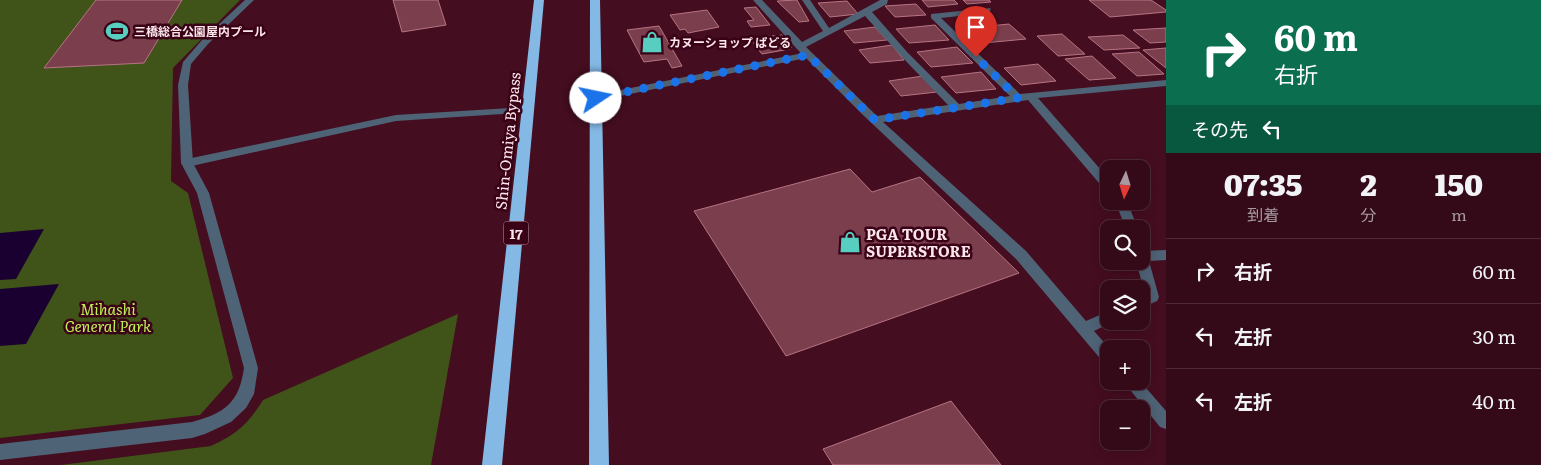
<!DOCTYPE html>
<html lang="ja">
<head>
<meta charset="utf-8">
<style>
	body { margin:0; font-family:Literata,"Noto Sans JP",serif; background:#3c1321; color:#f1f3f6; height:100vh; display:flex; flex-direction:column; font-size:19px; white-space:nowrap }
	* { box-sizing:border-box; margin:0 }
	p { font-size:16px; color:#a99aa2 }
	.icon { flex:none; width:28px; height:28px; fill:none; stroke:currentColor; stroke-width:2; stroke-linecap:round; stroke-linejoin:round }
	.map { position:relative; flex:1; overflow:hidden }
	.sheet { display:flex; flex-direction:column; background:#340a18; width:375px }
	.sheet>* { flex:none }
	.hud { background:#0b6e4f; color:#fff; overflow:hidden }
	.needle { width:32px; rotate:184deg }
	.buttons { position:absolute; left:1100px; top:160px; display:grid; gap:10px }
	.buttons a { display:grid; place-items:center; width:50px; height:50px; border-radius:10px; background:#340a18; box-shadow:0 2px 12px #0003,0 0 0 1px #4e2b37; font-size:25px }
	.pin { position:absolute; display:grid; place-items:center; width:42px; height:42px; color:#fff; margin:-51px -21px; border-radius:50% 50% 50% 0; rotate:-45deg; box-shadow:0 0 5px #0007 }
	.pin .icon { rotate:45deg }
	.me { position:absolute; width:55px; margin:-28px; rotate:79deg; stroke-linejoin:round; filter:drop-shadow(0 0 4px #0008) }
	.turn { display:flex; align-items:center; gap:18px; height:105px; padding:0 25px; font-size:22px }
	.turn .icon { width:65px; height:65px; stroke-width:2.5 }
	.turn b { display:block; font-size:35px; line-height:42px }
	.then { display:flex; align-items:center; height:48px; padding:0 25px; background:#0003; gap:10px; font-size:19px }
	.eta { display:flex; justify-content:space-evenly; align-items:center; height:85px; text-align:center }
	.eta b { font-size:30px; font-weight:800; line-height:35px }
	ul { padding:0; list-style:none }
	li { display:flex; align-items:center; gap:15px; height:65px; padding:0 25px; border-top:1px solid #4e2b37 }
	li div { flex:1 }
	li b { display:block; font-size:19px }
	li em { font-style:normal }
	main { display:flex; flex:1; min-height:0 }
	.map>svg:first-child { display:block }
</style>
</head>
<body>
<main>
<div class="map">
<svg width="1166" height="465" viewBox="0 0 1166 465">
	<rect width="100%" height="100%" fill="#450d20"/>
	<path fill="#405319" d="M 0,0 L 240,0 L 173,68 L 171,181 L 188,193 L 233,378 L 200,415 L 0,438 Z
		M 458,314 L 431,465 L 61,465 L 211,446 C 237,434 248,424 263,400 Z"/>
	<path fill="#1a0030" d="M 44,229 L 16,279 L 0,280 L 0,233 Z
		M 59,284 L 26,344 L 0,346 L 0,289 Z"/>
	<path fill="#7b3e4d" stroke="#b77483" d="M 96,0 L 182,0 L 144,63 L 44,68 Z
		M 393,0 L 438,0 L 446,25 L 402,32 Z
		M 797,0 L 809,21 L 799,22 L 777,1 Z
		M 922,0 L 954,0 L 958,4 L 928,7 Z
		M 963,0 L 989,0 L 991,2 L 967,4 Z
		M 1089,0 L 1151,0 L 1166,10 L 1166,12 L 1110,17 Z
		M 847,1 L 858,14 L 830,17 L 818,3 Z
		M 916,4 L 926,15 L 895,17 L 885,6 Z
		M 756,7 L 770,25 L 751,27 L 747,21 L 754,20 L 744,8 Z
		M 707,10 L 719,27 L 688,33 L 685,29 L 680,30 L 670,15 Z
		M 1009,24 L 1026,39 L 973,44 L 958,29 Z
		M 935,25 L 949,40 L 909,43 L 896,29 Z
		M 659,26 L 682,66 L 672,68 L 667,59 L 644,62 L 627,30 Z
		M 875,27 L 887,40 L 854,43 L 844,31 Z
		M 1166,28 L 1166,42 L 1150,43 L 1133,30 Z
		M 1062,34 L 1085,54 L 1058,56 L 1037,36 Z
		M 782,35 L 792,47 L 789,48 L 790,49 L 762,54 L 749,38 Z
		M 1123,35 L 1140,48 L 1104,50 L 1088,37 Z
		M 892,45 L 904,60 L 870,63 L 859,50 Z
		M 957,47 L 973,63 L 931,67 L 917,52 Z
		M 1166,48 L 1166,68 L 1143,50 Z
		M 1139,52 L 1164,74 L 1137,76 L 1112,54 Z
		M 1092,56 L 1116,78 L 1089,80 L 1065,59 Z
		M 1038,64 L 1056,81 L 1021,85 L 1004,68 Z
		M 981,72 L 996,89 L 956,93 L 941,77 Z
		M 923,76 L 937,92 L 901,96 L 889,81 Z
		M 850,169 L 872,192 L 920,177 L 1019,273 L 786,356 L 694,211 Z
		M 951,401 L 1001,465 L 833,465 L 823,449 Z"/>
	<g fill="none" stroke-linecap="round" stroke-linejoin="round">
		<path fill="#4f6376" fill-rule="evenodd" d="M 808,52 L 811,53 L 811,57 L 596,101 L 591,98 L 596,95 Z
			M 528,107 L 533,110 L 532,112 L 396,121 L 187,167 L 181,163 L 187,159 L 396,115 Z"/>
		<path fill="#4f6376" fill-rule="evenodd" d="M 245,0 L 254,0 L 208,44 L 191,64 L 188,85 L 193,163 L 209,193 L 258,368 L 254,394 L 246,408 L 231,422 L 205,434 L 192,438 L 0,460 L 0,444 L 192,422 C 225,413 239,403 244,368 L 197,193 L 181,163 L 178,85 L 183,62 L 202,40 Z
			M 753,0 L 762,0 L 802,42 L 823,31 L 802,0 L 810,0 L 829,28 L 880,0 L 888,0 L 887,4 L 872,12 L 908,53 L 959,104 L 1010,96 L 931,18 L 931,14 L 990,8 L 991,10 L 987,13 L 941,18 L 1020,94 L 1166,80 L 1166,86 L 1038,98 L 1109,179 L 1109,191 L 1105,190 L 1028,100 L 883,122 L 1026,251 L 1086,321 L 1109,311 L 1109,321 L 1114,321 L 1094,331 L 1110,349 L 1109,364 L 1104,363 L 1016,259 L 863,115 L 797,49 ZM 865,16 L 902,57 L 948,105 L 877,116 L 806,47 Z
			M 1115,201 L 1127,201 L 1138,229 L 1126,229 Z
			M 1166,250 L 1166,260 L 1149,261 L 1159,297 L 1157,301 L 1141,308 L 1141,296 L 1145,294 L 1136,261 L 1141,261 L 1141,251 Z
			M 1123,381 L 1140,381 L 1166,411 L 1166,429 L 1160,427 Z"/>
		<path fill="#84b9e6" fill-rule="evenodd" d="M 534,0 L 544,0 L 502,465 L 482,465 Z
			M 590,0 L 600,0 L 609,465 L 589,465 Z"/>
	</g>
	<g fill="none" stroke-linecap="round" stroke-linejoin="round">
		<path stroke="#1a73e8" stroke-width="9" stroke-dasharray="0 16.2" d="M 596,98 L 808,55 L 875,120 L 1018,98 L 976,57"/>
	</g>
	<defs>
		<g id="stadium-bare" transform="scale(1.725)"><path d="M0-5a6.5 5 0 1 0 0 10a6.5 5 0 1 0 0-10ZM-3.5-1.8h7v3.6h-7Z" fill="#58cec0" stroke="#390217" stroke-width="2.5" paint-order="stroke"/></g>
		<g id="shop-bare" transform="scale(1.725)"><path d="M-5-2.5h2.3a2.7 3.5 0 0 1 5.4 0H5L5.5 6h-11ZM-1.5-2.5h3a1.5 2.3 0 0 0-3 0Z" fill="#58cec0" stroke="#390217" stroke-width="2.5" paint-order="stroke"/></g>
	</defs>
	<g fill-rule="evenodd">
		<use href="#stadium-bare" x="117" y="31"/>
		<use href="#shop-bare" x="652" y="42"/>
		<use href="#shop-bare" x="850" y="242"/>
	</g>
	<g text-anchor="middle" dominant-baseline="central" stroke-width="5" stroke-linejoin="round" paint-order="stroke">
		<g font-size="12" font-weight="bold" fill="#fde6ea" stroke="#390217" text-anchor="start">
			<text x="134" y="31">三橋総合公園屋内プール</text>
			<text x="669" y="42">カヌーショップ ぱどる</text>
		</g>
		<rect fill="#390217" stroke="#c2a2ab" stroke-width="1" x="503.5" y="221.5" width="25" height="23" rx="4"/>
		<g font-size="14" font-weight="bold" fill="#fde6ea">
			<text x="516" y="233">17</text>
		</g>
		<g font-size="15" fill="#fde6ea" stroke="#390217">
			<text transform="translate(507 141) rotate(-84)">Shin-Omiya Bypass</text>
		</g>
		<g font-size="15" font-weight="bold" fill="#fde6ea" stroke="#390217" text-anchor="start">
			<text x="866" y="233">PGA TOUR<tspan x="866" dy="17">SUPERSTORE</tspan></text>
		</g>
		<g font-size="15" font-style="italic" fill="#c0f155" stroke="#390217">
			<text x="108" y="308">Mihashi<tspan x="108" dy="17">General Park</tspan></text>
		</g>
	</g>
</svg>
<div class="buttons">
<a><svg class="needle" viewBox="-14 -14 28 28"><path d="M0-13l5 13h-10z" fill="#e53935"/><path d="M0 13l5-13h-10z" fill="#a99aa2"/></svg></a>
<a><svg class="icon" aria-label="search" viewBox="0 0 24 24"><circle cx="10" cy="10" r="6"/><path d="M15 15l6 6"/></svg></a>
<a><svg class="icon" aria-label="layers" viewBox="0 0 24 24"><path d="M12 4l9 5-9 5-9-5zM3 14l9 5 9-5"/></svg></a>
<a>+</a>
<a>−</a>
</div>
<div class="pin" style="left:976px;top:57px;background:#d93025"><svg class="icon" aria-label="arrive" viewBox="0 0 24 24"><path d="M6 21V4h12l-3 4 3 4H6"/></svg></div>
<svg class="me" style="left:596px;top:98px" viewBox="-20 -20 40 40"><circle r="19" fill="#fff"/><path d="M0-13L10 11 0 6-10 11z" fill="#1a73e8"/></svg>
</div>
<section class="sheet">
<div class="hud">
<div class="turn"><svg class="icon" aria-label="right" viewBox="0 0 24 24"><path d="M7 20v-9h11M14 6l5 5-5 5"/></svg><div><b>60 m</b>右折</div></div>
<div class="then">その先<svg class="icon" aria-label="left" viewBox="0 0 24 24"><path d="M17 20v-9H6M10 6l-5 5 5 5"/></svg></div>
</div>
<div class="eta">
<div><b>07:35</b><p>到着</p></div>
<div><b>2</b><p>分</p></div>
<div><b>150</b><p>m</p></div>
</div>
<ul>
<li><svg class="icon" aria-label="right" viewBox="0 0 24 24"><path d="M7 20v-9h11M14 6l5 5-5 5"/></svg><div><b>右折</b></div><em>60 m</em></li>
<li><svg class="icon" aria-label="left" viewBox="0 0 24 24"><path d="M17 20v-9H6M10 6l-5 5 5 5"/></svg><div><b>左折</b></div><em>30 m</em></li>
<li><svg class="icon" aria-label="left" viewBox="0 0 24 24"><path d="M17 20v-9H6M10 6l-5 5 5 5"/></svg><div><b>左折</b></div><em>40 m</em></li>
</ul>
</section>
</main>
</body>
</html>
